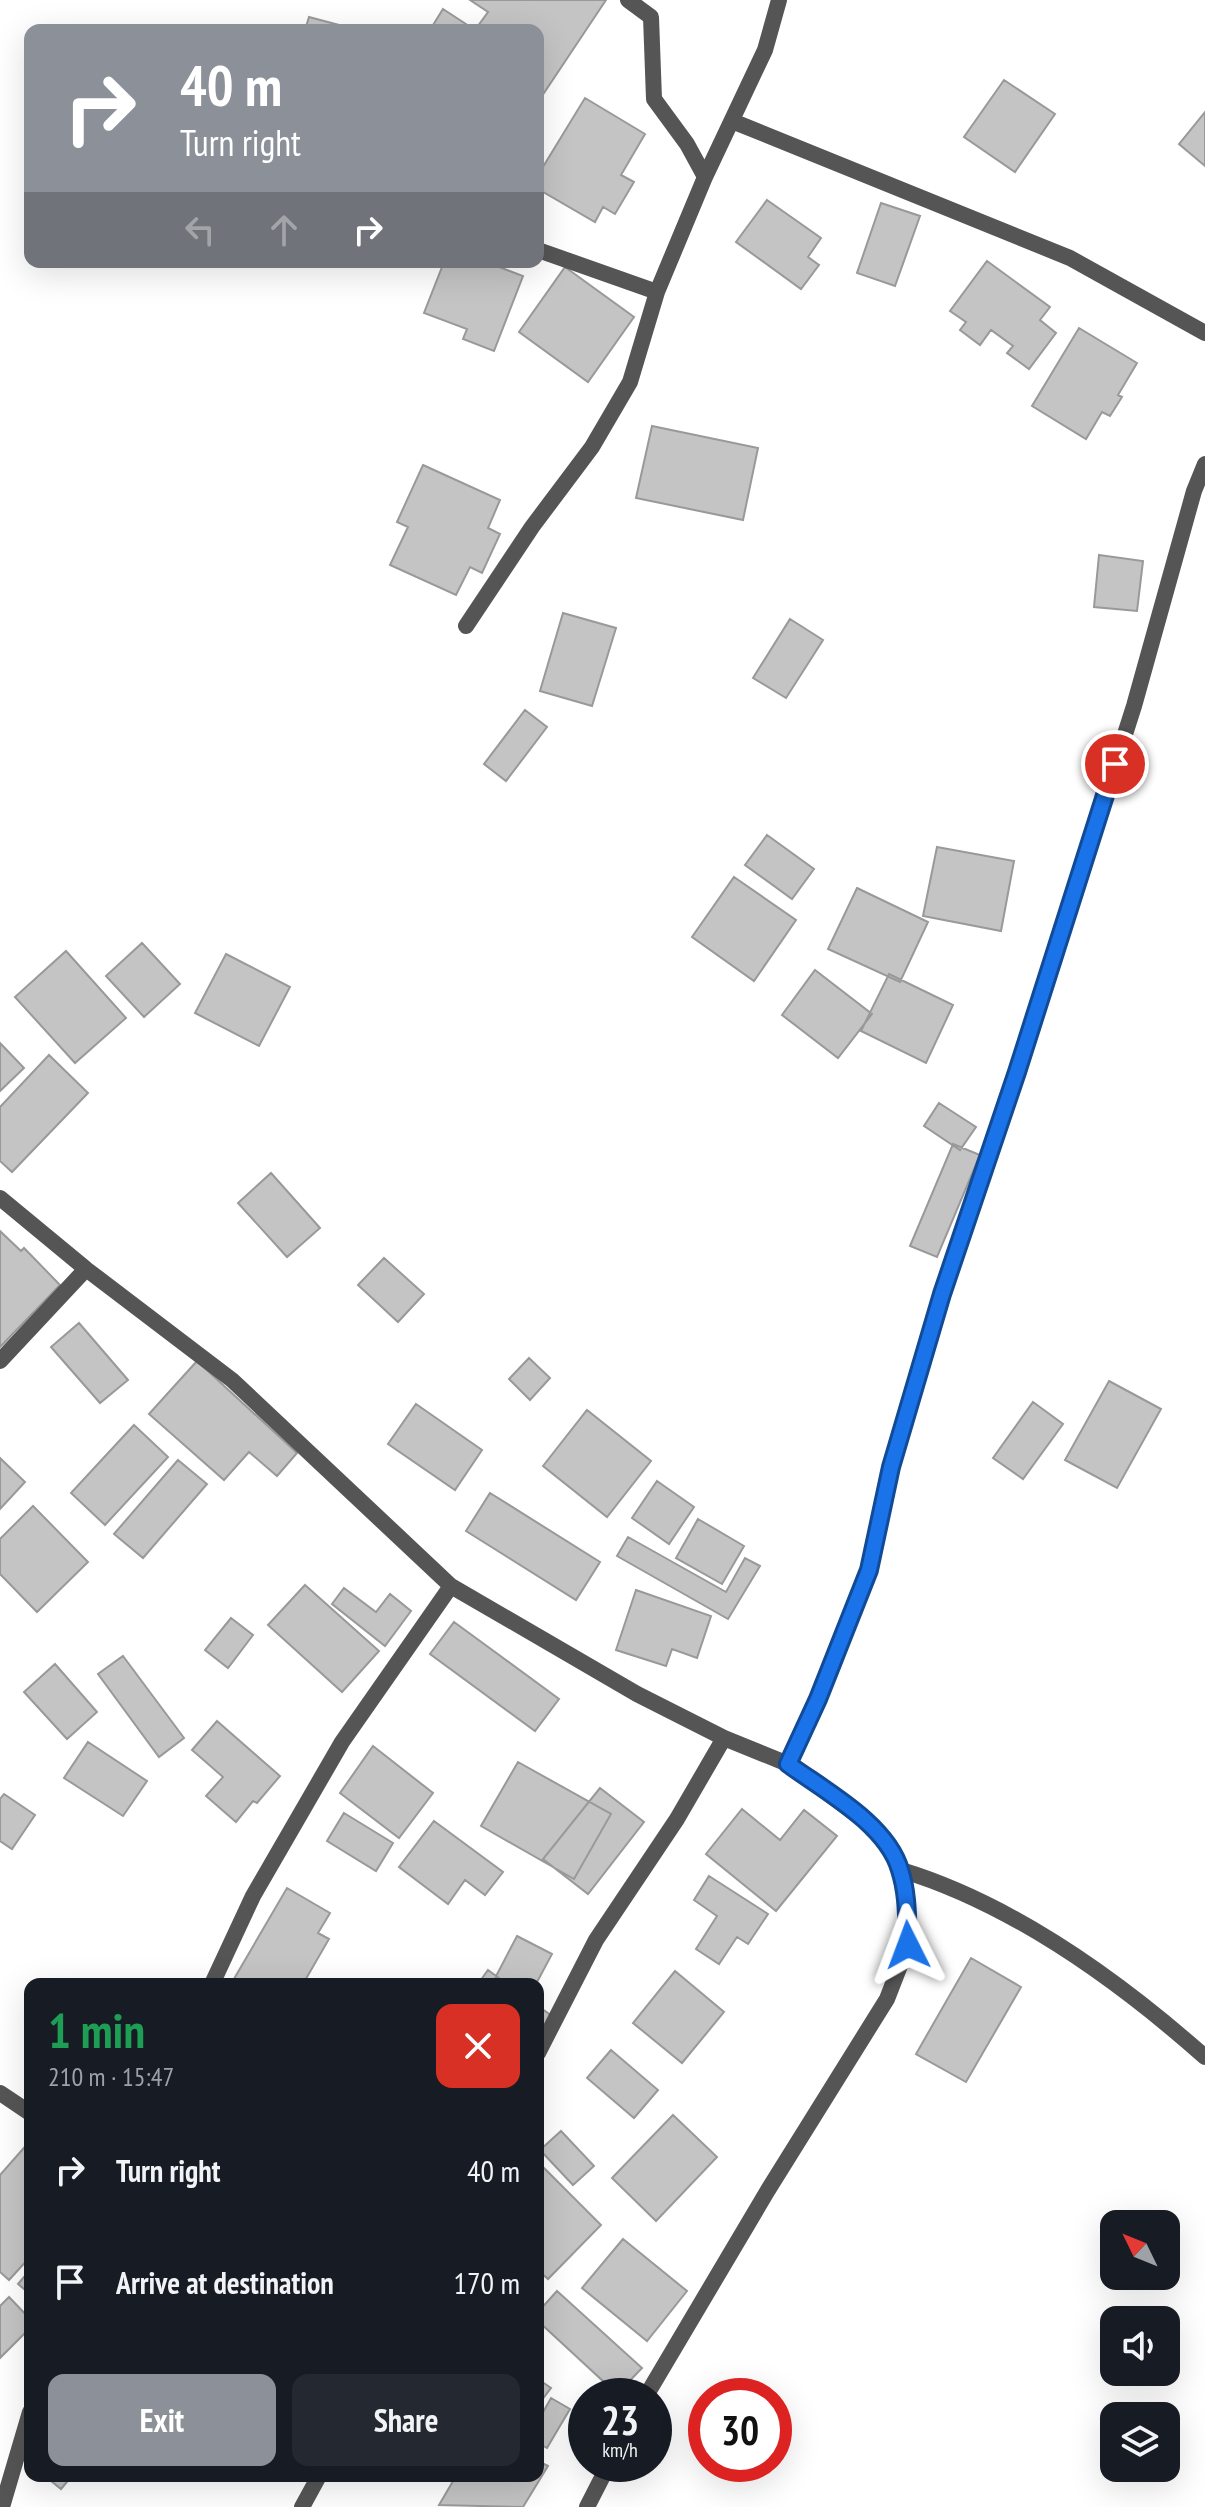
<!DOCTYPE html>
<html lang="en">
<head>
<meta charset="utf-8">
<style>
	body { margin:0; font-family:"PT Sans Narrow",sans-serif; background:#242831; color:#f1f3f6; height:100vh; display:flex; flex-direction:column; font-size:30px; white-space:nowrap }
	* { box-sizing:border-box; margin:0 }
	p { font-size:26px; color:#9ea1a6 }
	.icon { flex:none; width:44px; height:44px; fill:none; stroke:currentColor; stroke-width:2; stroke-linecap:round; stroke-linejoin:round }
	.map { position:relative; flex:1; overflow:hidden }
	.panel { position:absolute; left:24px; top:1978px; width:520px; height:504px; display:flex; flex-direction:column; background:#171b24; border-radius:16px; box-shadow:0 8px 32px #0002 }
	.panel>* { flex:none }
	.top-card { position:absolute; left:24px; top:24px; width:520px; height:244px; border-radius:16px; box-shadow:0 8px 32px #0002; background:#8c9099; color:#fff; overflow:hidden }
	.needle { width:52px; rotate:313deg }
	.buttons { position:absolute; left:1100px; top:2210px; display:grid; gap:16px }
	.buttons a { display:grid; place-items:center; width:80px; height:80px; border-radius:16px; background:#171b24; box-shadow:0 8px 32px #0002; font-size:40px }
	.speed { position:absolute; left:568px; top:2378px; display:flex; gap:16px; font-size:40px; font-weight:700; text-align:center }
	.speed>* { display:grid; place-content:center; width:104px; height:104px; border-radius:50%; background:#171b24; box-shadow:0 8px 32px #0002; line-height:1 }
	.speed small { font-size:20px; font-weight:400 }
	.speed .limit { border:12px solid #d22; background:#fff; color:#111 }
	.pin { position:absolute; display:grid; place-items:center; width:68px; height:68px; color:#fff; margin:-34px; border:4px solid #fff; border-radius:50%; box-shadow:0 2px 8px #0007 }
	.me { position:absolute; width:88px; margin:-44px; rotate:357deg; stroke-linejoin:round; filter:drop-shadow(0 0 6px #0008) }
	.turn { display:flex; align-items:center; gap:28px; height:168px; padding:0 24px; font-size:36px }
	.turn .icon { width:104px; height:104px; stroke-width:2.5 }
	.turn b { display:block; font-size:56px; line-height:68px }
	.lanes { display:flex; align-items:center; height:76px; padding:0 24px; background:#0003; justify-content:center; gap:40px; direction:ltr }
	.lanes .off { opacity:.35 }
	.round { display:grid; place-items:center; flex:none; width:84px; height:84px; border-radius:16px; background:#242831 }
	.head { display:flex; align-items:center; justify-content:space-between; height:136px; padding:0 24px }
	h1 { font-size:48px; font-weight:700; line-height:60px; color:#1e9e55 }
	.button { display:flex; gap:16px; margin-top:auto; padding:16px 24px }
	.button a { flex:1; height:92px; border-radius:16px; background:#8c9099; color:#fff; font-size:32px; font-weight:700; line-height:92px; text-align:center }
	.button a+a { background:#242831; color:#f1f3f6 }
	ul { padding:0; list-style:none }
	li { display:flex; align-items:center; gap:24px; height:112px; padding:0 24px }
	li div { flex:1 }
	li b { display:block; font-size:30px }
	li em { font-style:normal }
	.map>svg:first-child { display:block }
</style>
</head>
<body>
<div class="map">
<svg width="1205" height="2507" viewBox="0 0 1205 2507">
	<rect width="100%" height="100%" fill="#fff"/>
	<path fill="#c4c4c4" stroke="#999" stroke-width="2" d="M 470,0 L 606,0 L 538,102 L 538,30 L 475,30 L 488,12 Z
		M 443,9 L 475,30 L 430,30 Z
		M 309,17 L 358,30 L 305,30 Z
		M 1004,80 L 1055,114 L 1015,172 L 964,137 Z
		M 585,98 L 645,134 L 621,175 L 634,182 L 615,214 L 603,207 L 595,222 L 538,189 L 538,175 Z
		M 1205,112 L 1205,166 L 1179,144 Z
		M 767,200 L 821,238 L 808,257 L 819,265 L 801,289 L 736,242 Z
		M 881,203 L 920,216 L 895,286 L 857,273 Z
		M 987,261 L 1050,307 L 1040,320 L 1056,333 L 1029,369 L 1007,353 L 1013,346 L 991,330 L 980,345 L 960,330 L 966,322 L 950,311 Z
		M 444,262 L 486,262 L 523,276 L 494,351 L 463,339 L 467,329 L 424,313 Z
		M 565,267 L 634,317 L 588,382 L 519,332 Z
		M 1079,328 L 1137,363 L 1118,395 L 1122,397 L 1110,416 L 1102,412 L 1086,439 L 1032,406 Z
		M 652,426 L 758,448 L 743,520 L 636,498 Z
		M 423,465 L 500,500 L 488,528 L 500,534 L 482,573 L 470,567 L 456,595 L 390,565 L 408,527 L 397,522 Z
		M 1099,555 L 1143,561 L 1137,611 L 1094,607 Z
		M 563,613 L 616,628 L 592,706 L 540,691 Z
		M 790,619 L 823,640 L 786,698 L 753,678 Z
		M 525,710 L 547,727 L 506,781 L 484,764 Z
		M 767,835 L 814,869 L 792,899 L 745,865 Z
		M 937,847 L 1014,861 L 1001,931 L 923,916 Z
		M 734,877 L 796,920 L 754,981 L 692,937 Z
		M 857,888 L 928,922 L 900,982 L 828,949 Z
		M 142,943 L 180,984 L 144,1017 L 106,976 Z
		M 66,951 L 126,1018 L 75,1063 L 15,997 Z
		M 226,954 L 290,987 L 259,1046 L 195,1013 Z
		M 815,970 L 872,1014 L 838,1058 L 782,1015 Z
		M 889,974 L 953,1005 L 926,1063 L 861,1031 Z
		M 0,1043 L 24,1068 L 0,1091 Z
		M 49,1055 L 88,1093 L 12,1172 L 0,1161 L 0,1107 Z
		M 939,1103 L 976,1127 L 960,1150 L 924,1126 Z
		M 953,1144 L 980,1155 L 937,1257 L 910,1246 Z
		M 271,1173 L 320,1228 L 287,1257 L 238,1203 Z
		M 0,1231 L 21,1251 L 24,1248 L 60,1285 L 0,1347 Z
		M 384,1258 L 424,1294 L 398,1322 L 358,1285 Z
		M 79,1323 L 128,1380 L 100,1403 L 51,1347 Z
		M 529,1358 L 550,1378 L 530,1400 L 509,1379 Z
		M 197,1361 L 297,1453 L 277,1476 L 249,1452 L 224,1480 L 149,1414 Z
		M 1109,1381 L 1161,1409 L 1117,1488 L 1065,1460 Z
		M 1033,1402 L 1063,1424 L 1023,1479 L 993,1458 Z
		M 416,1404 L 482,1450 L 455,1490 L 388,1444 Z
		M 587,1410 L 651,1461 L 607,1517 L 543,1466 Z
		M 134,1425 L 168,1457 L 105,1525 L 71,1493 Z
		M 0,1458 L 25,1482 L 0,1509 Z
		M 178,1460 L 207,1484 L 143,1558 L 114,1534 Z
		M 657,1481 L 694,1507 L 669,1544 L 632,1518 Z
		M 490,1493 L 600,1562 L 576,1600 L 466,1531 Z
		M 33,1506 L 88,1562 L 37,1612 L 0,1574 L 0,1539 Z
		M 698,1519 L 744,1546 L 722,1584 L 676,1558 Z
		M 628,1537 L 726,1592 L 745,1558 L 760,1566 L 728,1619 L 617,1556 Z
		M 305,1585 L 379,1651 L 342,1692 L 268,1625 Z
		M 344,1588 L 376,1612 L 390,1594 L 411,1611 L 385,1646 L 332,1604 Z
		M 636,1590 L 711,1616 L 697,1658 L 672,1649 L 666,1666 L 616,1650 Z
		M 231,1618 L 253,1635 L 228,1668 L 205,1650 Z
		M 454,1622 L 559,1699 L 535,1731 L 430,1654 Z
		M 123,1656 L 184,1738 L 159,1757 L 98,1674 Z
		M 55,1664 L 97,1712 L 67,1739 L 24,1692 Z
		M 217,1721 L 280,1776 L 257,1803 L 253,1801 L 236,1822 L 206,1796 L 223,1777 L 192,1750 Z
		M 88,1742 L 147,1781 L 123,1816 L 64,1778 Z
		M 373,1746 L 433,1793 L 399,1838 L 340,1793 Z
		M 518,1762 L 611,1814 L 574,1879 L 481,1826 Z
		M 600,1788 L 644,1822 L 588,1894 L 543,1859 Z
		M 4,1794 L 35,1815 L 12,1849 L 0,1841 L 0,1799 Z
		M 742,1809 L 780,1840 L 804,1810 L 837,1836 L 776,1911 L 706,1854 Z
		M 344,1813 L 393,1843 L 376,1871 L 327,1841 Z
		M 434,1821 L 503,1872 L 485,1895 L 465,1880 L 448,1904 L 399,1867 Z
		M 709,1876 L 768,1914 L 748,1944 L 737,1937 L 719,1964 L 696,1949 L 717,1916 L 694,1900 Z
		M 287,1888 L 330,1913 L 318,1933 L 329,1939 L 303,1984 L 231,1984 Z
		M 517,1936 L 552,1954 L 536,1984 L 492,1984 Z
		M 971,1958 L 1021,1987 L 966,2082 L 916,2054 Z
		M 488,1970 L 507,1984 L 478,1984 Z
		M 675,1971 L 724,2012 L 682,2063 L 633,2023 Z
		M 538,2006 L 552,2016 L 538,2035 Z
		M 611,2050 L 658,2090 L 634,2118 L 587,2078 Z
		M 673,2115 L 717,2157 L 656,2221 L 612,2178 Z
		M 561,2131 L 594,2166 L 573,2185 L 540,2150 Z
		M 30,2141 L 30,2257 L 9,2280 L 0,2272 L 0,2175 Z
		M 538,2162 L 601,2225 L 548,2279 L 538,2270 Z
		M 623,2239 L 687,2291 L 647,2341 L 582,2288 Z
		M 30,2270 L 30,2294 L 18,2284 Z
		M 557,2291 L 642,2368 L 617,2394 L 538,2321 L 538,2312 Z
		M 9,2297 L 30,2319 L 30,2328 L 0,2358 L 0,2306 Z
		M 538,2379 L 551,2388 L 538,2405 Z
		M 551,2398 L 570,2409 L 547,2448 L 538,2443 L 538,2421 Z
		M 538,2461 L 548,2466 L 523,2507 L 439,2505 L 456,2476 L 538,2476 Z
		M 45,2476 L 72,2476 L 61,2489 Z"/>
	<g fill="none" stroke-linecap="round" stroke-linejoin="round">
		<path stroke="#555" stroke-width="16" d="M 628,0 L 651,17 L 654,99 L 687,144 L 705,177
			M 732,121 L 1070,258 L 1205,333
			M 538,250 L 657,292
			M 466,626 L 532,527 L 592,447 L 630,382 L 657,292 L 705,177 L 765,50 L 779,0
			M 0,1198 L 86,1269 L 232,1380 L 451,1586 L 637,1694 L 724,1738 L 788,1764 L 873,1827 L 891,1848 L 901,1870 L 906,1907 L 908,1945 L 887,1999 L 768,2190 L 646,2396
			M 0,1361 L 86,1269
			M 788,1764 L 818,1699 L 869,1570 L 891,1467 L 942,1294 L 1017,1072 L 1134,706 L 1194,491 L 1205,464
			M 901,1870 C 1013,1904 1118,1980 1205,2057
			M 212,1984 L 253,1896 L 342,1742 L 451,1586
			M 538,2053 L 596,1940 L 677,1819 L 724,1738
			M 0,2093 L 30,2113
			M 2,2507 L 30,2412
			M 302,2507 L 319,2476
			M 587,2507 L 609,2464"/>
	</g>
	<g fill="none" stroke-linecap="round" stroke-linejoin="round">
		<g stroke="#114b97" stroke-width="20">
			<path id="route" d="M 908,1945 C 907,1921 908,1894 900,1870 C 887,1824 825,1791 788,1764 L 818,1699 L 869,1570 L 891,1467 L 942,1294 L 1017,1072 L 1115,764"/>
		</g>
		<use href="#route" stroke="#1a73e8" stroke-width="14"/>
	</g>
</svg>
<div class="buttons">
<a><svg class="needle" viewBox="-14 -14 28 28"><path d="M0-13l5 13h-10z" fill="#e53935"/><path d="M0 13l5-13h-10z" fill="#9ea1a6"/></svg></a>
<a><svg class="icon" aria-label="sound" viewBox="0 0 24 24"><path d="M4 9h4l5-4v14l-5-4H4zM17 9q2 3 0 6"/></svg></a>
<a><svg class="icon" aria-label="layers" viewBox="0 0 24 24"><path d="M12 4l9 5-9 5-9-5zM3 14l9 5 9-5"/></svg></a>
</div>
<div class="speed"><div>23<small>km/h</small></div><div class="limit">30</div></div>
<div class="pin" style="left:1115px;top:764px;background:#d93025"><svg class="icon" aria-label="arrive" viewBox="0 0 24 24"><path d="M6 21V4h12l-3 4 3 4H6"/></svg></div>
<svg class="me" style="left:908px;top:1945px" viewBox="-20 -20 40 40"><path d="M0-17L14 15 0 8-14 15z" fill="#1a73e8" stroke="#fff" stroke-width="4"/></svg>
<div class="top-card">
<div class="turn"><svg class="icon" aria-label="right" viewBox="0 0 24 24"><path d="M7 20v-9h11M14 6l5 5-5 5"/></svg><div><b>40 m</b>Turn right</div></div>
<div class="lanes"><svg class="icon off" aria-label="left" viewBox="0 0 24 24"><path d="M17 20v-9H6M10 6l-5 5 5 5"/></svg><svg class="icon off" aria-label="ahead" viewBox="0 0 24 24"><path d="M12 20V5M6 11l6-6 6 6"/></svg><svg class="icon" aria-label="right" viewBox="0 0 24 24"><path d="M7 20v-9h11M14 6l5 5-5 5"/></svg></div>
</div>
<section class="panel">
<div class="head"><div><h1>1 min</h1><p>210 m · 15:47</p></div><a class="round" style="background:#d93025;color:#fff"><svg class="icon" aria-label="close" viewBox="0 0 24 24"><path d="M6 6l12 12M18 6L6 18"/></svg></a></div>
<ul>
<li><svg class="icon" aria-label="right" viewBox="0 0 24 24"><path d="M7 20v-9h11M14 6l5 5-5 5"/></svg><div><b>Turn right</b></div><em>40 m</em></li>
<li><svg class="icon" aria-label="arrive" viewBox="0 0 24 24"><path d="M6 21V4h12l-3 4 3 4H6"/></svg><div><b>Arrive at destination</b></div><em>170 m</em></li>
</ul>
<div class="button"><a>Exit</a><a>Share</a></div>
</section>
</div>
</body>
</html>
